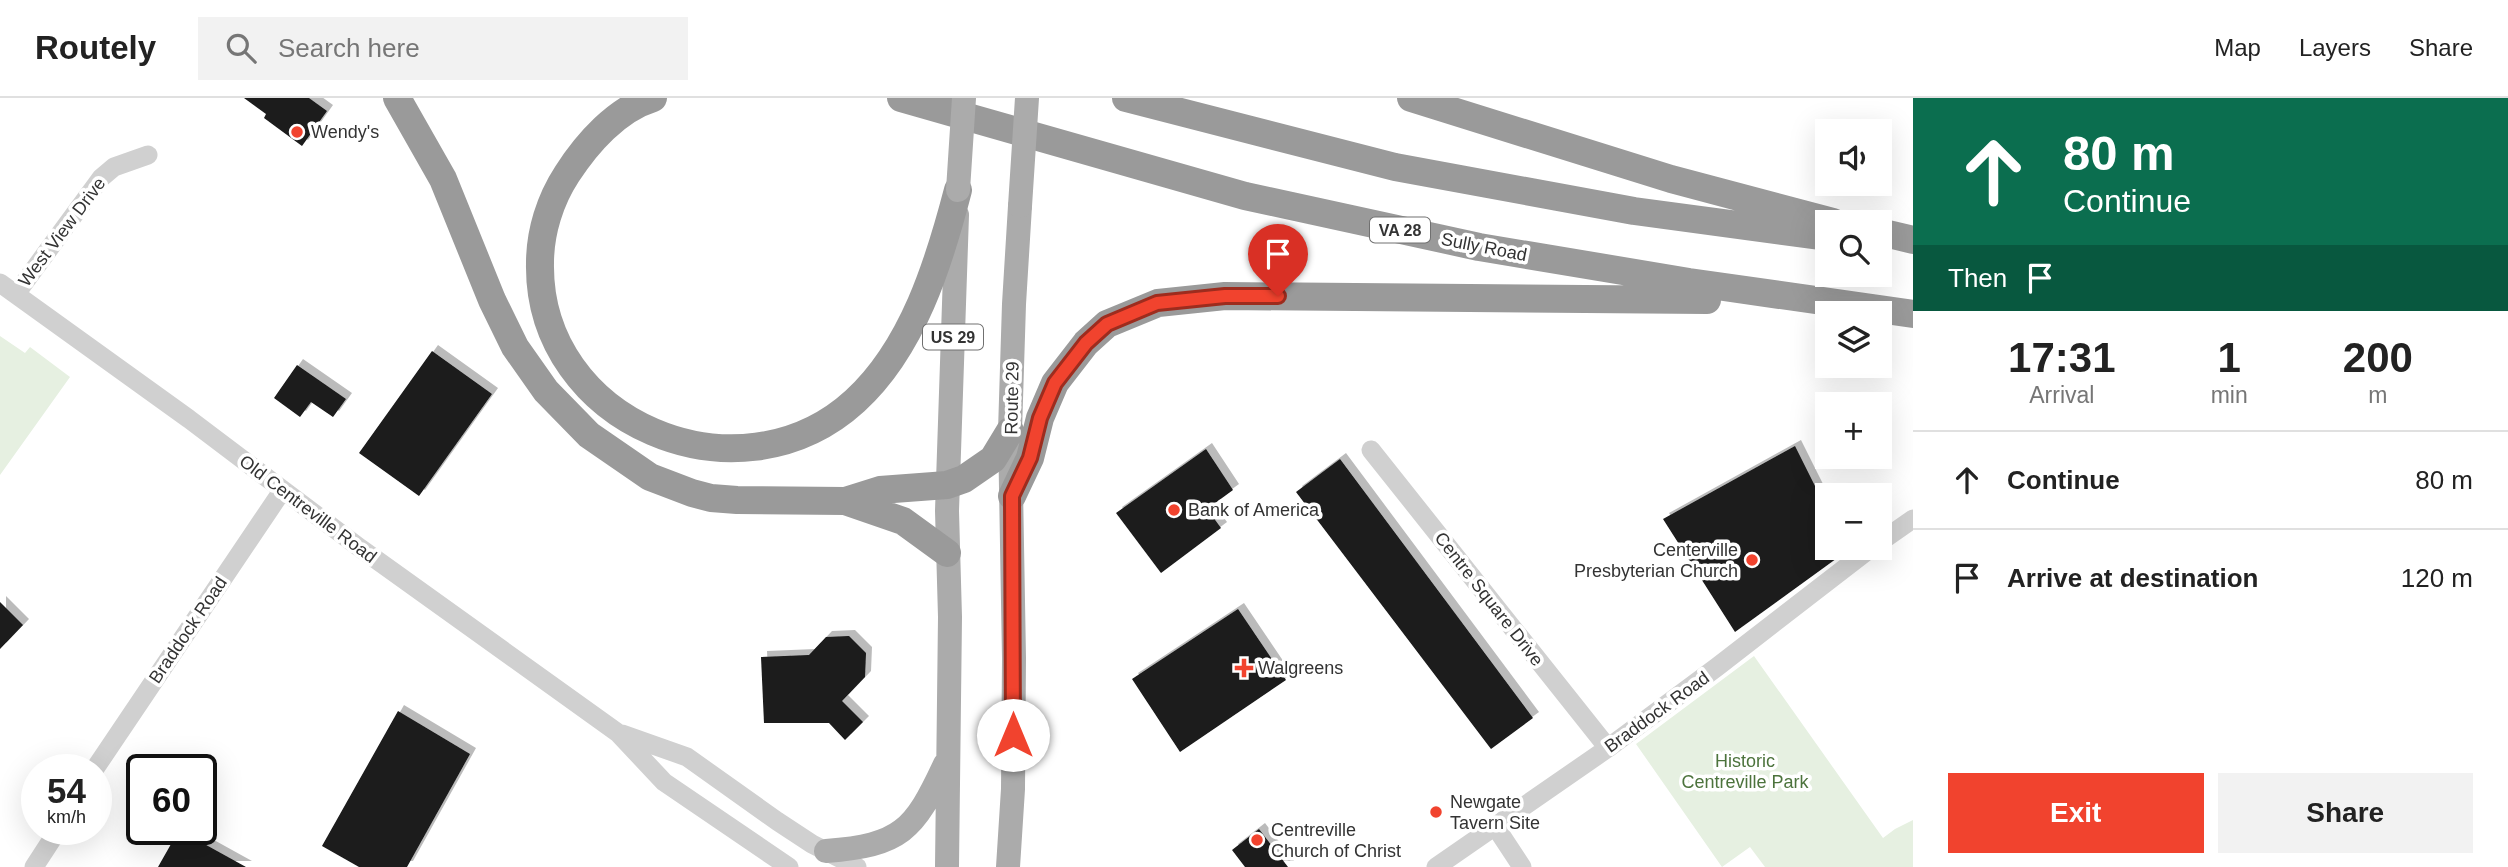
<!DOCTYPE html>
<html lang="en">
<head>
<meta charset="utf-8">
<style>
	body { margin:0; font-family:Helvetica,sans-serif; background:#f2f2f2; color:#222; height:100vh; display:flex; flex-direction:column; font-size:26px; white-space:nowrap }
	* { box-sizing:border-box; margin:0 }
	p { font-size:23px; color:#767676 }
	.icon { flex:none; width:38px; height:38px; fill:none; stroke:currentColor; stroke-width:2; stroke-linecap:round; stroke-linejoin:round }
	.map { position:relative; flex:1; overflow:hidden }
	.drawer { display:flex; flex-direction:column; background:#fff; width:595px }
	.drawer>* { flex:none }
	.top-card { background:#0b6e4f; color:#fff; overflow:hidden }
	.tools { position:absolute; left:1815px; top:21px; display:grid; gap:14px }
	.tools a { display:grid; place-items:center; width:77px; height:77px; border-radius:0px; background:#fff; box-shadow:0 7px 28px #0002; font-size:35px }
	.speed { position:absolute; left:21px; top:656px; display:flex; gap:14px; font-size:35px; font-weight:700; text-align:center }
	.speed>* { display:grid; place-content:center; width:91px; height:91px; border-radius:50%; background:#fff; box-shadow:0 7px 28px #0002; line-height:1 }
	.speed small { font-size:18px; font-weight:400 }
	.speed .limit { border:4px solid #111; border-radius:10px; background:#fff; color:#111 }
	.pin { position:absolute; display:grid; place-items:center; width:60px; height:60px; color:#fff; margin:-72px -30px; border-radius:50% 50% 50% 0; rotate:-45deg; box-shadow:0 0 7px #0007 }
	.pin .icon { rotate:45deg }
	.me { position:absolute; width:77px; margin:-38px; rotate:0deg; stroke-linejoin:round; filter:drop-shadow(0 0 5px #0008) }
	.turn { display:flex; align-items:center; gap:24px; height:147px; padding:0 35px; font-size:32px }
	.turn .icon { width:91px; height:91px; stroke-width:2.5 }
	.turn b { display:block; font-size:49px; line-height:60px }
	.then { display:flex; align-items:center; height:66px; padding:0 35px; background:#0003; gap:14px; font-size:26px }
	.eta { display:flex; justify-content:space-evenly; align-items:center; height:119px; text-align:center }
	.eta b { font-size:42px; font-weight:700; line-height:49px }
	.cta { display:flex; gap:14px; margin-top:auto; padding:14px 35px }
	.cta a { flex:1; height:80px; border-radius:0px; background:#f1432e; color:#fff; font-size:28px; font-weight:700; line-height:80px; text-align:center }
	.cta a+a { background:#f2f2f2; color:#222 }
	ul { padding:0; list-style:none }
	li { display:flex; align-items:center; gap:21px; height:98px; padding:0 35px; border-top:2px solid #e0e0e0 }
	li div { flex:1 }
	li b { display:block; font-size:26px }
	li em { font-style:normal }
	header { display:flex; align-items:center; gap:42px; box-sizing:border-box; height:98px; padding:0 35px; background:#fff; border-bottom:2px solid #e0e0e0 }
	header strong { font-size:33px }
	nav { display:flex; gap:38px; margin-inline-start:auto; font-size:24px }
	.search { width:490px; height:63px; background:#f2f2f2; display:flex; align-items:center; gap:18px; box-sizing:border-box; padding:0 24px; border-radius:0px; color:#767676; font-size:26px }
	main { display:flex; flex:1; min-height:0 }
	.map>svg:first-child { display:block }
</style>
</head>
<body>
<header>
<strong>Routely</strong>
<div class="search"><svg class="icon" aria-label="search" viewBox="0 0 24 24"><circle cx="10" cy="10" r="6"/><path d="M15 15l6 6"/></svg>Search here</div>
<nav><a>Map</a><a>Layers</a><a>Share</a></nav>
</header>
<main>
<div class="map">
<svg width="1913" height="769" viewBox="0 0 1913 769">
	<defs>
		<filter id="shadow"><feDropShadow dx="6" dy="-6" stdDeviation="0" flood-color="#0004"/></filter>
	</defs>
	<rect width="100%" height="100%" fill="#fff"/>
	<path fill="#e6f0e1" d="M 0,238 L 25,255 L 30,249 L 70,279 L 0,377 Z
		M 1754,558 L 1883,740 L 1895,731 L 1913,722 L 1913,769 L 1765,769 L 1750,749 L 1722,769 L 1636,646 Z"/>
	<path fill="#1a1a1a" filter="url(#shadow)" d="M 244,0 L 309,0 L 327,13 L 302,48 L 264,20 L 266,16 Z
		M 432,253 L 492,296 L 419,398 L 359,355 Z
		M 297,267 L 346,301 L 333,319 L 311,304 L 300,319 L 274,300 Z
		M 1795,348 L 1827,412 L 1827,450 L 1851,450 L 1735,534 L 1663,421 Z
		M 1206,351 L 1233,392 L 1207,411 L 1221,430 L 1161,475 L 1116,415 Z
		M 1340,361 L 1533,620 L 1491,651 L 1296,394 Z
		M 0,504 L 23,527 L 0,551 Z
		M 1238,511 L 1286,582 L 1180,654 L 1132,581 Z
		M 849,538 L 866,555 L 865,579 L 842,603 L 863,624 L 845,642 L 829,625 L 764,625 L 761,559 L 809,557 L 826,539 Z
		M 398,613 L 470,656 L 407,769 L 359,769 L 322,748 Z
		M 1259,731 L 1288,769 L 1245,769 L 1232,752 Z
		M 179,732 L 246,769 L 158,769 Z"/>
	<g fill="none" stroke-linecap="round" stroke-linejoin="round">
		<path stroke="#d0d0d0" stroke-width="19" d="M 0,185 L 189,321 L 360,450 L 618,635 L 664,684 L 789,769
			M 16,196 L 101,80 L 114,69 L 148,57
			M 1371,352 L 1608,650
			M 1880,444 L 1913,421
			M 622,636 L 687,659 L 777,723 L 812,746 L 857,769
			M 94,672 L 282,393
			M 1495,728 L 1522,769
			M 34,769 L 58,732
			M 1436,769 L 1608,650 L 1717,569 L 1871,450"/>
		<path stroke="#ababab" stroke-width="24" d="M 826,753 C 901,747 914,733 945,666
			M 947,769 L 950,519 L 947,413 L 957,117
			M 1008,769 L 1013,691 L 1014,560 L 1010,333 L 1014,206 L 1020,108"/>
		<path stroke="#9a9a9a" stroke-width="28" d="M 397,0 L 443,81 L 492,202 L 515,249 L 546,293 L 589,337 L 650,379 L 692,395 L 711,400 L 737,402 L 845,403 L 903,423 L 947,455
			M 653,0 C 617,11 587,45 567,76 C 550,102 540,134 540,165 C 537,325 739,409 855,303 C 913,250 939,165 958,92
			M 901,0 L 1245,98 L 1479,149 L 1689,184 L 1913,216
			M 1126,0 L 1395,69 L 1634,113 L 1827,139
			M 1411,0 L 1671,81 L 1833,124
			M 1880,134 L 1913,142
			M 1012,398 L 1030,360 L 1040,320 L 1055,285 L 1086,245 L 1107,226 L 1158,205 L 1225,198 L 1707,202
			M 845,403 L 880,392 L 947,387 L 964,381 L 993,361 L 1010,333"/>
		<path stroke="#ababab" stroke-width="24" d="M 958,92 L 964,0
			M 1020,108 L 1027,0"/>
	</g>
	<g fill="none" stroke-linecap="round" stroke-linejoin="round">
		<g stroke="#9d2c1e" stroke-width="18">
			<path id="route" d="M 1013,637 L 1012,398 L 1030,360 L 1040,320 L 1055,285 L 1086,245 L 1107,226 L 1157,205 L 1225,198 L 1278,198"/>
		</g>
		<use href="#route" stroke="#f1432e" stroke-width="12"/>
	</g>
	<g fill="#f1432e" stroke="#fff" stroke-width="2.5">
		<circle cx="297" cy="34" r="7"/>
		<circle cx="1174" cy="412" r="7"/>
		<circle cx="1752" cy="462" r="7"/>
		<path d="M1240.5 559.5h7v7h7v7h-7v7h-7v-7h-7v-7h7z"/>
		<circle cx="1436" cy="714" r="7"/>
		<circle cx="1257" cy="742" r="7"/>
	</g>
	<g text-anchor="middle" dominant-baseline="central" stroke-width="7" stroke-linejoin="round" paint-order="stroke">
		<g fill="#fff" stroke="#707070" stroke-width="2">
			<rect x="1370" y="119.5" width="60" height="25" rx="5"/>
			<rect x="923" y="226.5" width="60" height="25" rx="5"/>
		</g>
		<g font-size="16" font-weight="bold" fill="#333">
			<text x="1400" y="132">VA 28</text>
			<text x="953" y="239">US 29</text>
		</g>
		<g font-size="18" fill="#333" stroke="#fff" text-anchor="start">
			<text x="311" y="34">Wendy's</text>
			<text x="1188" y="412">Bank of America</text>
			<text x="1738" y="452" text-anchor="end">Centerville<tspan x="1738" dy="21">Presbyterian Church</tspan></text>
			<text x="1258" y="570">Walgreens</text>
			<text x="1450" y="704">Newgate<tspan x="1450" dy="21">Tavern Site</tspan></text>
			<text x="1271" y="732">Centreville<tspan x="1271" dy="21">Church of Christ</tspan></text>
		</g>
		<g font-size="18" fill="#333" stroke="#fff">
			<text transform="translate(62 134) rotate(-53)">West View Drive</text>
			<text transform="translate(1484 149) rotate(11)">Sully Road</text>
			<text transform="translate(1012 300) rotate(-89)">Route 29</text>
			<text transform="translate(308 411) rotate(37)">Old Centreville Road</text>
			<text transform="translate(1489 501) rotate(52)">Centre Square Drive</text>
			<text transform="translate(188 532) rotate(-56)">Braddock Road</text>
			<text transform="translate(1657 614) rotate(-36)">Braddock Road</text>
		</g>
		<g font-size="18" fill="#4c733c" stroke="#fff">
			<text x="1745" y="663">Historic<tspan x="1745" dy="21">Centreville Park</tspan></text>
		</g>
	</g>
</svg>
<div class="tools">
<a><svg class="icon" aria-label="sound" viewBox="0 0 24 24"><path d="M4 9h4l5-4v14l-5-4H4zM17 9q2 3 0 6"/></svg></a>
<a><svg class="icon" aria-label="search" viewBox="0 0 24 24"><circle cx="10" cy="10" r="6"/><path d="M15 15l6 6"/></svg></a>
<a><svg class="icon" aria-label="layers" viewBox="0 0 24 24"><path d="M12 4l9 5-9 5-9-5zM3 14l9 5 9-5"/></svg></a>
<a>+</a>
<a>−</a>
</div>
<div class="speed"><div>54<small>km/h</small></div><div class="limit">60</div></div>
<div class="pin" style="left:1278px;top:198px;background:#d93025"><svg class="icon" aria-label="arrive" viewBox="0 0 24 24"><path d="M6 21V4h12l-3 4 3 4H6"/></svg></div>
<svg class="me" style="left:1013px;top:637px" viewBox="-20 -20 40 40"><circle r="19" fill="#fff"/><path d="M0-13L10 11 0 6-10 11z" fill="#f1432e"/></svg>
</div>
<section class="drawer">
<div class="top-card">
<div class="turn"><svg class="icon" aria-label="ahead" viewBox="0 0 24 24"><path d="M12 20V5M6 11l6-6 6 6"/></svg><div><b>80 m</b>Continue</div></div>
<div class="then">Then<svg class="icon" aria-label="arrive" viewBox="0 0 24 24"><path d="M6 21V4h12l-3 4 3 4H6"/></svg></div>
</div>
<div class="eta">
<div><b>17:31</b><p>Arrival</p></div>
<div><b>1</b><p>min</p></div>
<div><b>200</b><p>m</p></div>
</div>
<ul>
<li><svg class="icon" aria-label="ahead" viewBox="0 0 24 24"><path d="M12 20V5M6 11l6-6 6 6"/></svg><div><b>Continue</b></div><em>80 m</em></li>
<li><svg class="icon" aria-label="arrive" viewBox="0 0 24 24"><path d="M6 21V4h12l-3 4 3 4H6"/></svg><div><b>Arrive at destination</b></div><em>120 m</em></li>
</ul>
<div class="cta"><a>Exit</a><a>Share</a></div>
</section>
</main>
</body>
</html>
